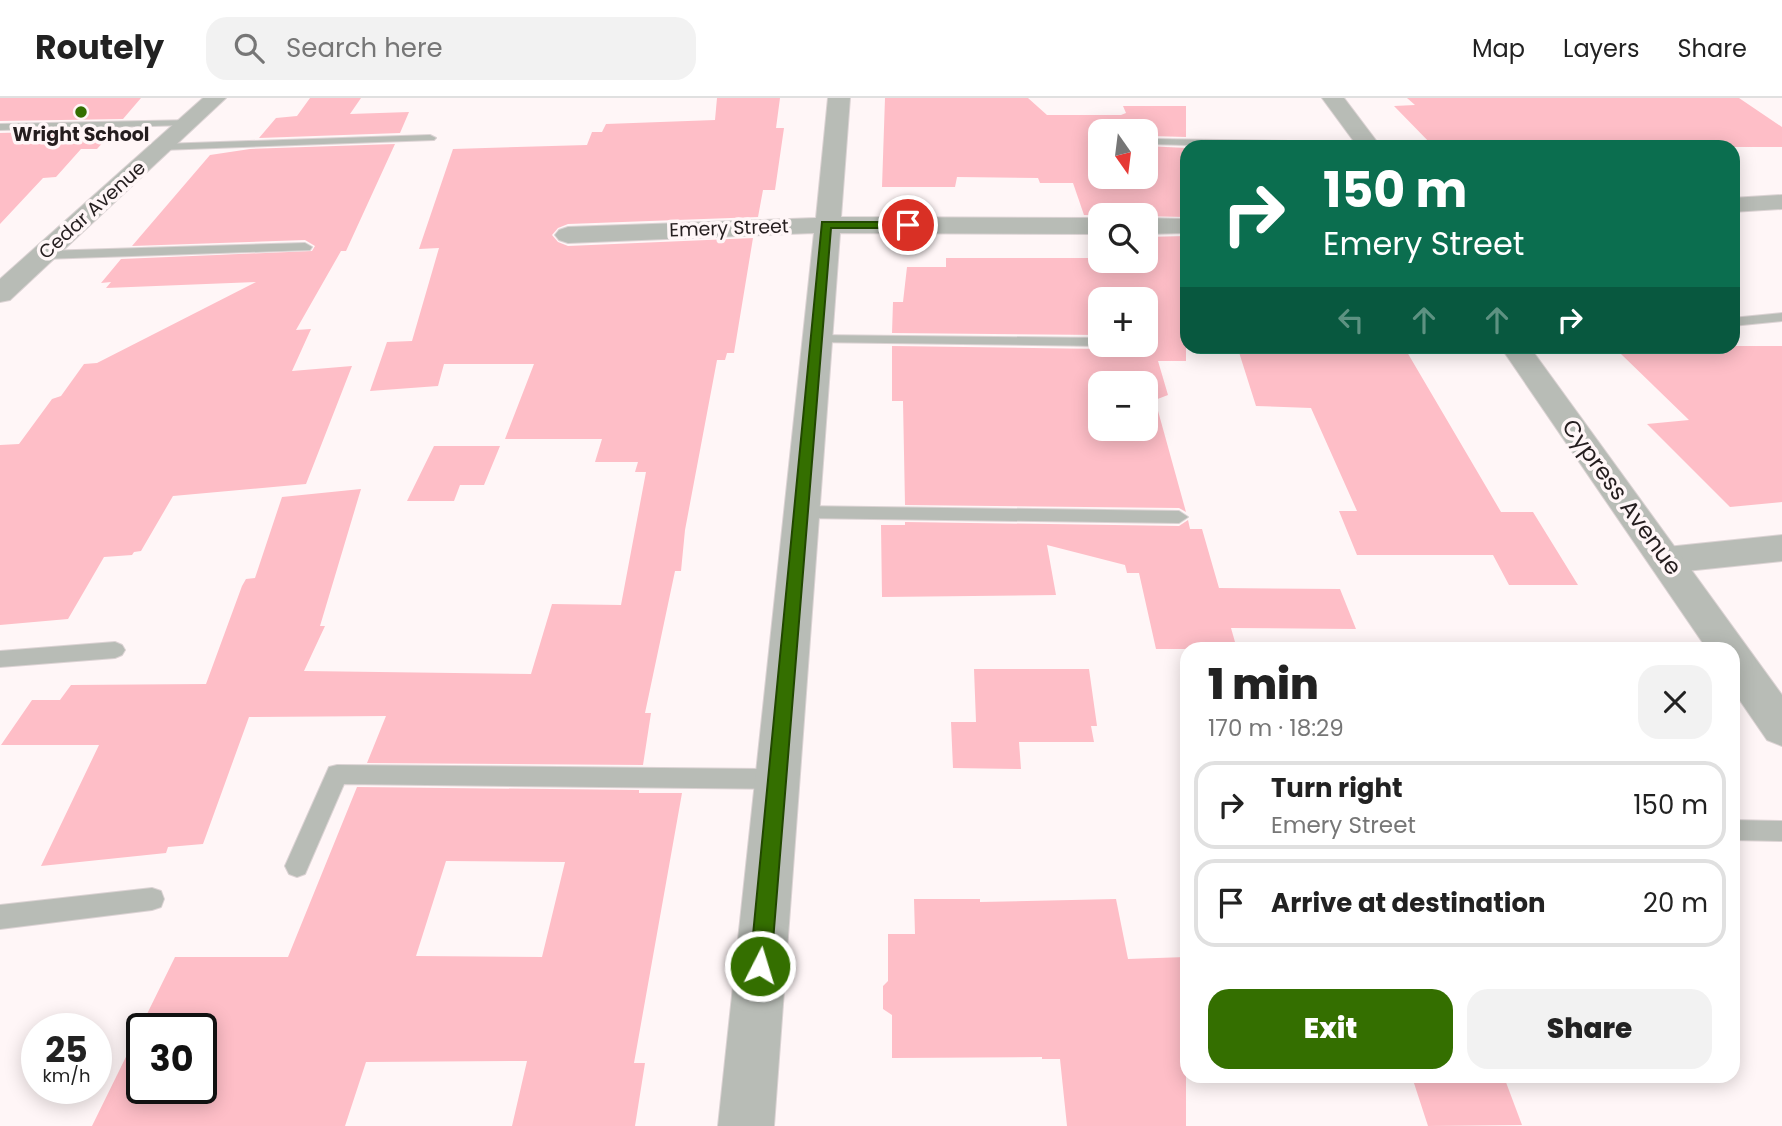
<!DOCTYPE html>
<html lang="en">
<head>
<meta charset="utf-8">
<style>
	body { margin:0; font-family:Poppins,sans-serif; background:#f2f2f2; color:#222; height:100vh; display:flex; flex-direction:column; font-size:26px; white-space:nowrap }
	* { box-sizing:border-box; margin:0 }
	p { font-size:23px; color:#767676 }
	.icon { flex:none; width:38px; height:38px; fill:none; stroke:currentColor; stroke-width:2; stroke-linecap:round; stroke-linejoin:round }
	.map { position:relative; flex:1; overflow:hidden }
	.details { position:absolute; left:1180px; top:544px; width:560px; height:441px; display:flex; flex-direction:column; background:#fff; border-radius:21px; box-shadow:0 4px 18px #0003 }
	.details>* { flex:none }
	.hud { position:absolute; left:1180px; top:42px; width:560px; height:214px; border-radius:21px; box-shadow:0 4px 18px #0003; background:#0b6e4f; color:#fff; overflow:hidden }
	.needle { width:46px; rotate:166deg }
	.buttons { position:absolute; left:1088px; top:21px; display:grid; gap:14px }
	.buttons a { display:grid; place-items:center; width:70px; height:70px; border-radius:14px; background:#fff; box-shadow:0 4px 18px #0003; font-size:35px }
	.speed { position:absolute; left:21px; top:915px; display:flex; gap:14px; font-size:35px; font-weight:700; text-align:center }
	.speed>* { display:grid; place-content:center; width:91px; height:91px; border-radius:50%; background:#fff; box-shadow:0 4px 18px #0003; line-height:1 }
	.speed small { font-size:18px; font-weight:400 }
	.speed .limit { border:4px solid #111; border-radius:10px; background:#fff; color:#111 }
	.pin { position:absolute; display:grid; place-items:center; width:60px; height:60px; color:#fff; margin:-30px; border:4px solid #fff; border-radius:50%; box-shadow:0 2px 7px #0007 }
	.me { position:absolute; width:77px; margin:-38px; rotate:5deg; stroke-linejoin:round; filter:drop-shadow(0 0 5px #0008) }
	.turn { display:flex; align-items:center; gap:24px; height:147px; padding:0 28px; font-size:32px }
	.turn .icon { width:91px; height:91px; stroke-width:2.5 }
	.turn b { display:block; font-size:49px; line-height:60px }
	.lanes { display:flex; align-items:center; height:66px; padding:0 28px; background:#0003; justify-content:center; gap:35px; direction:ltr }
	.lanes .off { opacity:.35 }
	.round { display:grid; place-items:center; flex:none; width:74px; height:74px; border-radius:21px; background:#f2f2f2 }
	.summary { display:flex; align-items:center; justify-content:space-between; height:119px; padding:0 28px }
	h1 { font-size:42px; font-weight:800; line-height:52px }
	.button { display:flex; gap:14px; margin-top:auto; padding:14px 28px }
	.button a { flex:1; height:80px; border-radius:21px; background:#346f00; color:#fff; font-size:28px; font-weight:800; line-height:80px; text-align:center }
	.button a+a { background:#f2f2f2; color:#222 }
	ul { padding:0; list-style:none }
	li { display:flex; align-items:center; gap:21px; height:88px; margin:0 14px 10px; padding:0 14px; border:4px solid #e0e0e0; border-radius:21px }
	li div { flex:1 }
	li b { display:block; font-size:26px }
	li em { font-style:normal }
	header { display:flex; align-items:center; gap:42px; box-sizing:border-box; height:98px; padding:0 35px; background:#fff; border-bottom:2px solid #e0e0e0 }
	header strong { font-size:33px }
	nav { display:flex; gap:38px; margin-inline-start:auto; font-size:24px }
	.search { width:490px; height:63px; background:#f2f2f2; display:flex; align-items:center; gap:18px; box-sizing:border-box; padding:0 24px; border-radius:21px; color:#767676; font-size:26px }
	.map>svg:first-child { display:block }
</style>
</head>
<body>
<header>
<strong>Routely</strong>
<div class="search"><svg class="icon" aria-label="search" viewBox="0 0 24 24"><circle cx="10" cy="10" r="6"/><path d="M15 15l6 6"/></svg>Search here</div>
<nav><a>Map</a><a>Layers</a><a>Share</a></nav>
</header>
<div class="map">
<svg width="1782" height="1028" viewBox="0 0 1782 1028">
	<rect width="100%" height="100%" fill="#fff6f7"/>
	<path fill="#febec7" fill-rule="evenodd" d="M 0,0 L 141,0 L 123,21 L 0,23 Z
		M 310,0 L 361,0 L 350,16 L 409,14 L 400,35 L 259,40 L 276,20 L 297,18 Z
		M 717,0 L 780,0 L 776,30 L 784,30 L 775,92 L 763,92 L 758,119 L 568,126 L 558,130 L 552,137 L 558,144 L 568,148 L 753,140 L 734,255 L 727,255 L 725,262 L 717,262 L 685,432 L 681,473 L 675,473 L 645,615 L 651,615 L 643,667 L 367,665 L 386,618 L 249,619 L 203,746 L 168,749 L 166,755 L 41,768 L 99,647 L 1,647 L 32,602 L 60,602 L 71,587 L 206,586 L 242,488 L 246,481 L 255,480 L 282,399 L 361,391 L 320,528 L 325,528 L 304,573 L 531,576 L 552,506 L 621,507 L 646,374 L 635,374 L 638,364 L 595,364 L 602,341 L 505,341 L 534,266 L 444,266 L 438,288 L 370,293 L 387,244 L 412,243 L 439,150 L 419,151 L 453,51 L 587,47 L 592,34 L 602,34 L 606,26 L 715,22 Z
		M 885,0 L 1028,0 L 1047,17 L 1121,17 L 1126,15 L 1123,8 L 1186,8 L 1186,39 L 1152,38 L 1146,41 L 1146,33 L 1101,33 L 1101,79 L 1146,79 L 1146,48 L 1186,50 L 1186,119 L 1084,117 L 1073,85 L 1040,85 L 1038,80 L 957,79 L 955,89 L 882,89 Z
		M 1407,0 L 1739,0 L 1782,29 L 1782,49 L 1434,49 L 1394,8 L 1415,7 Z
		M 114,32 L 97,51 L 81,51 L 56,79 L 43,80 L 0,126 L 0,35 Z
		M 395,46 L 346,153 L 341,153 L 296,232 L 311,231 L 292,273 L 352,268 L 306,386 L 173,398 L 141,453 L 134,454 L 132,457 L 104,459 L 68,521 L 0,527 L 0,347 L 19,346 L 52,301 L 61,298 L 84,266 L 97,265 L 256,184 L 106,190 L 111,184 L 101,185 L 121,161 L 312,153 L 315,148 L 305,142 L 132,148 L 210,57 L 250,51 Z
		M 1186,138 L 1186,263 L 1158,263 L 1168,297 L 1155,302 L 1186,414 L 1179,410 L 905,407 L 903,303 L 892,303 L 892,248 L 1101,251 L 1109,247 L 1146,247 L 1146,201 L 1101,201 L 1101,237 L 892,235 L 893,204 L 903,204 L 907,169 L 946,169 L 946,160 L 1099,160 L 1091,139 L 1101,139 L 1101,163 L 1146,163 L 1146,139 ZM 1101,285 L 1146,285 L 1146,331 L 1101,331 Z
		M 1237,248 L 1296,248 L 1299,253 L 1407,254 L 1501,414 L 1533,414 L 1578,487 L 1509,487 L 1493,457 L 1357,457 L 1339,413 L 1357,413 L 1311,310 L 1256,308 Z
		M 1623,248 L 1782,248 L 1782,404 L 1730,409 L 1647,326 L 1689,322 L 1621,256 L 1631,256 Z
		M 434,348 L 500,348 L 484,387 L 460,387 L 454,403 L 407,403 Z
		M 1188,422 L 1190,431 L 1202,431 L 1219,490 L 1340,491 L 1356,531 L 1231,530 L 1237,551 L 1156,551 L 1139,475 L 1127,475 L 1125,467 L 1047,447 L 1056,497 L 882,499 L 881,427 L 905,427 L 905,424 L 1179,428 Z
		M 974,571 L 1089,571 L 1097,628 L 1091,628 L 1094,644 L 1019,644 L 1021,671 L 953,670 L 951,624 L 976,624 Z
		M 357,689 L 639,692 L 639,695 L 682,695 L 634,965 L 645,965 L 635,1028 L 512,1028 L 527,963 L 366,964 L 345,1028 L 92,1028 L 175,859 L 288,859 ZM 446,763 L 565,764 L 542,859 L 416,858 ZM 142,931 L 201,931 L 201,990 L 142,990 Z
		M 914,801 L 980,801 L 980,804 L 1116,801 L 1128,861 L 1186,859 L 1186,1028 L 1067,1028 L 1060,961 L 1042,961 L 1042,959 L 892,960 L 892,917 L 883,911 L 883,888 L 888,883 L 888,836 L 915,836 Z
		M 1412,979 L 1504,979 L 1522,1027 L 1428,1028 Z"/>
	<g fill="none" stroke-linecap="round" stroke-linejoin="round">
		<g stroke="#dcd3d4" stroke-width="2">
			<path id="service" d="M 193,22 L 193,26 L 189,27 L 0,32 L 0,26 Z
				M 430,37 L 436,40 L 434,42 L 162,52 L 156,49 L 162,46 Z
				M 1152,41 L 1368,44 L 1374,47 L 1268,49 L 1148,46 L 1146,44 Z
				M 305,145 L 312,149 L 310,152 L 43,161 L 36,157 L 43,153 Z
				M 1782,215 L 1782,223 L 1732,228 L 1732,220 Z
				M 816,237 L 1101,240 L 1101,247 L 1106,247 L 1101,248 L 811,244 L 809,241 L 811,238 Z
				M 800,408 L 1179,413 L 1188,419 L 1179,425 L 800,420 L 791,414 Z
				M 115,544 L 122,547 L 125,552 L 122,557 L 115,560 L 0,569 L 0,553 Z
				M 337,667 L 777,671 L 785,674 L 788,681 L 785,688 L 777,691 L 344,686 L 305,776 L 297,779 L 289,776 L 285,768 L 329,669 Z
				M 1732,722 L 1782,723 L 1782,743 L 1732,742 Z
				M 152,790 L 161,793 L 164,801 L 161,809 L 152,812 L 0,831 L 0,807 Z"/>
		</g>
		<g stroke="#dcd3d4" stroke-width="2">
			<path id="minor" d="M 203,0 L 226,0 L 10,202 L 0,204 L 0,181 Z
				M 828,0 L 850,0 L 841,119 L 1101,120 L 1101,136 L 840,135 L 774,1028 L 718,1028 L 814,135 L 568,145 L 559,142 L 555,137 L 559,132 L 568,129 L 816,120 Z
				M 1782,97 L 1782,111 L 1732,114 L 1732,100 Z
				M 1146,120 L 1186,121 L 1186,135 L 1146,136 Z
				M 1782,437 L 1782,463 L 1667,475 L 1654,471 L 1649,462 L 1654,453 L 1667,449 Z"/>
		</g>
		<g stroke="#dcd3d4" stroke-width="2">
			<path id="tertiary" d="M 1322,0 L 1344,0 L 1381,49 L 1358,49 Z
				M 1500,248 L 1529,248 L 1782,597 L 1782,648 L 1767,642 L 1732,591 L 1732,551 L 1707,551 Z"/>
		</g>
		<use href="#service" fill="#b8bcb6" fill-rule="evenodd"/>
		<use href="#minor" fill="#b8bcb6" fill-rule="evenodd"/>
		<use href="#tertiary" fill="#b8bcb6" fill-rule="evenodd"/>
	</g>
	<path fill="#346f00" stroke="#224800" stroke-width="2" d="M 822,124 L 908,124 L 913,127 L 908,130 L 831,130 L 771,868 L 768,875 L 760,878 L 753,875 L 750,868 Z"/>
	<circle fill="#346f00" stroke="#fff6f7" stroke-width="2.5" cx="81" cy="14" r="7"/>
	<g text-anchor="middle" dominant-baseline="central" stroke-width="7" stroke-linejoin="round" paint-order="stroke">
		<g font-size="19" font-weight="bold" fill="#251e1f" stroke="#fff6f7">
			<text x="81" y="36">Wright School</text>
		</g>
		<g font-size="19" fill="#251e1f" stroke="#fff6f7">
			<text transform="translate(92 112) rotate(-42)">Cedar Avenue</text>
			<text transform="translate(729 130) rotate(-2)">Emery Street</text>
		</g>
		<g font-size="23" fill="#251e1f" stroke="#fff6f7">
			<text transform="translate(1622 399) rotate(54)">Cypress Avenue</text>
		</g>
	</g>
</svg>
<div class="buttons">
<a><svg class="needle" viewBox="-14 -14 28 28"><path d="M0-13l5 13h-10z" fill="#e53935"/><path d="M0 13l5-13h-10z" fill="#767676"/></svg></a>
<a><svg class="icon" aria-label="search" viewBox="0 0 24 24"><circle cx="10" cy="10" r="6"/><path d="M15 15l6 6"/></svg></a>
<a>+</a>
<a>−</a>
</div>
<div class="speed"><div>25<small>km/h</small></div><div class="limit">30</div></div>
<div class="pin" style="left:908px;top:127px;background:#d93025"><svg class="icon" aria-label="arrive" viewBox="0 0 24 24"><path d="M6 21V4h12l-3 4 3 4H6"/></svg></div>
<svg class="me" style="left:760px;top:868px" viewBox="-20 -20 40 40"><circle r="17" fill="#346f00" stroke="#fff" stroke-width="3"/><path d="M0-11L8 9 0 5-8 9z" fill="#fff"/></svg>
<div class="hud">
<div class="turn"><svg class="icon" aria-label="right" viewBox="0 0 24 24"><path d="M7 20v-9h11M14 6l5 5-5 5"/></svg><div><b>150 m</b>Emery Street</div></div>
<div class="lanes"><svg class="icon off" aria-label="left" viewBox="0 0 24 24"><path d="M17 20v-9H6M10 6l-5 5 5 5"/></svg><svg class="icon off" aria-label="ahead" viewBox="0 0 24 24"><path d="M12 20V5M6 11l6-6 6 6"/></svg><svg class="icon off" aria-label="ahead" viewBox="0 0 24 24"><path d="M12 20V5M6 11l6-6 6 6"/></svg><svg class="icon" aria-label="right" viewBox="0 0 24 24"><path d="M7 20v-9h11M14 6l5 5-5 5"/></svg></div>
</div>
<section class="details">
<div class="summary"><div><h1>1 min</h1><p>170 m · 18:29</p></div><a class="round"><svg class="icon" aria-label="close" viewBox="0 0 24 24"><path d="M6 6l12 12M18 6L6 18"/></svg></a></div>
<ul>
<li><svg class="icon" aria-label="right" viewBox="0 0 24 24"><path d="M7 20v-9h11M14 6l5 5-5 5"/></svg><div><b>Turn right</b><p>Emery Street</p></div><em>150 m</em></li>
<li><svg class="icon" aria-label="arrive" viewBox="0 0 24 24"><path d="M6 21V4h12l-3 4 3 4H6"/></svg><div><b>Arrive at destination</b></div><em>20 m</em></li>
</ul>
<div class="button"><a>Exit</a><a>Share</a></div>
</section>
</div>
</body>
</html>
